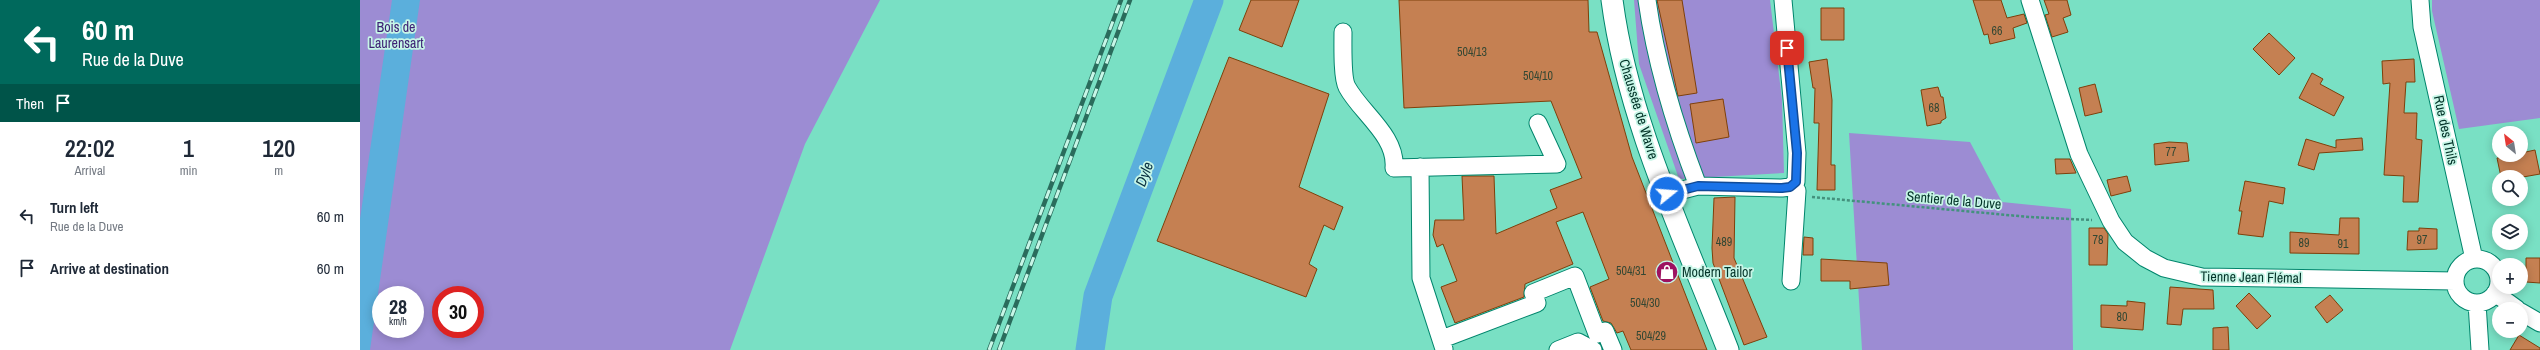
<!DOCTYPE html>
<html lang="en">
<head>
<meta charset="utf-8">
<style>
	body { margin:0; font-family:"Archivo Narrow",sans-serif; background:#f6f6f7; color:#1f2937; height:100vh; display:flex; flex-direction:column; font-size:15px; white-space:nowrap }
	* { box-sizing:border-box; margin:0 }
	p { font-size:13px; color:#747a83 }
	.icon { flex:none; width:22px; height:22px; fill:none; stroke:currentColor; stroke-width:2; stroke-linecap:round; stroke-linejoin:round }
	.map { position:relative; flex:1; overflow:hidden }
	.drawer { display:flex; flex-direction:column; background:#fff; width:360px }
	.drawer>* { flex:none }
	.guide { background:#00695c; color:#fff; overflow:hidden }
	.needle { width:26px; rotate:330deg }
	.controls { position:absolute; left:2132px; top:126px; display:grid; gap:8px }
	.controls a { display:grid; place-items:center; width:36px; height:36px; border-radius:50%; background:#fff; box-shadow:0 2px 10px #0003; font-size:20px }
	.speed { position:absolute; left:12px; top:286px; display:flex; gap:8px; font-size:20px; font-weight:700; text-align:center }
	.speed>* { display:grid; place-content:center; width:52px; height:52px; border-radius:50%; background:#fff; box-shadow:0 2px 10px #0003; line-height:1 }
	.speed small { font-size:10px; font-weight:400 }
	.speed .limit { border:6px solid #d22; background:#fff; color:#111 }
	.pin { position:absolute; display:grid; place-items:center; width:34px; height:34px; color:#fff; margin:-17px; border-radius:8px; box-shadow:0 2px 6px #0006 }
	.me { position:absolute; width:44px; margin:-22px; rotate:73deg; stroke-linejoin:round; filter:drop-shadow(0 0 3px #0008) }
	.turn { display:flex; align-items:center; gap:14px; height:84px; padding:0 16px; font-size:18px }
	.turn .icon { width:52px; height:52px; stroke-width:2.5 }
	.turn b { display:block; font-size:28px; line-height:34px }
	.then { display:flex; align-items:center; height:38px; padding:0 16px; background:#0003; gap:8px; font-size:15px }
	.eta { display:flex; justify-content:space-evenly; align-items:center; height:68px; text-align:center }
	.eta b { font-size:24px; font-weight:600; line-height:28px }
	ul { padding:0; list-style:none }
	li { display:flex; align-items:center; gap:12px; height:52px; padding:0 16px }
	li div { flex:1 }
	li b { display:block; font-size:15px }
	li em { font-style:normal }
	main { display:flex; flex:1; min-height:0 }
	.map>svg:first-child { display:block }
</style>
</head>
<body>
<main>
<section class="drawer">
<div class="guide">
<div class="turn"><svg class="icon" aria-label="left" viewBox="0 0 24 24"><path d="M17 20v-9H6M10 6l-5 5 5 5"/></svg><div><b>60 m</b>Rue de la Duve</div></div>
<div class="then">Then<svg class="icon" aria-label="arrive" viewBox="0 0 24 24"><path d="M6 21V4h12l-3 4 3 4H6"/></svg></div>
</div>
<div class="eta">
<div><b>22:02</b><p>Arrival</p></div>
<div><b>1</b><p>min</p></div>
<div><b>120</b><p>m</p></div>
</div>
<ul>
<li><svg class="icon" aria-label="left" viewBox="0 0 24 24"><path d="M17 20v-9H6M10 6l-5 5 5 5"/></svg><div><b>Turn left</b><p>Rue de la Duve</p></div><em>60 m</em></li>
<li><svg class="icon" aria-label="arrive" viewBox="0 0 24 24"><path d="M6 21V4h12l-3 4 3 4H6"/></svg><div><b>Arrive at destination</b></div><em>60 m</em></li>
</ul>
</section>
<div class="map">
<svg width="2180" height="350" viewBox="0 0 2180 350">
	<rect width="100%" height="100%" fill="#79e0c4"/>
	<path fill="#9c8cd3" fill-rule="evenodd" d="M 0,0 L 520,0 L 445,144 L 370,350 L 0,350 ZM 21,295 L 55,295 L 55,329 L 21,329 ZM 81,295 L 115,295 L 115,329 L 81,329 Z
		M 1274,0 L 1410,0 L 1422,100 L 1424,173 L 1319,179 L 1279,64 Z
		M 2072,0 L 2180,0 L 2180,118 L 2099,129 L 2072,11 Z
		M 1489,133 L 1610,142 L 1642,202 L 1711,209 L 1713,350 L 1502,350 Z"/>
	<path fill="#5bafdc" d="M 32,0 L 60,0 L 10,350 L 0,350 L 0,219 Z"/>
	<g fill="none" stroke-linecap="round" stroke-linejoin="round">
		<path stroke="#5bafdc" stroke-width="29" d="M 730,350 L 738,296 L 849,0"/>
	</g>
	<path fill="#c58052" stroke="#7e400b" d="M 891,0 L 939,0 L 922,47 L 879,30 Z
		M 1039,0 L 1228,0 L 1229,32 L 1237,32 L 1272,157 L 1347,350 L 1271,350 L 1263,331 L 1257,333 L 1251,323 L 1243,321 L 1230,287 L 1249,279 L 1223,212 L 1196,222 L 1213,264 L 1165,284 L 1164,297 L 1095,323 L 1081,287 L 1097,281 L 1083,244 L 1077,247 L 1073,235 L 1075,220 L 1104,220 L 1102,176 L 1134,176 L 1136,234 L 1197,208 L 1190,190 L 1222,178 L 1191,101 L 1044,108 Z
		M 1297,0 L 1322,0 L 1337,93 L 1318,96 Z
		M 1613,0 L 1641,0 L 1647,18 L 1664,14 L 1667,23 L 1653,28 L 1655,38 L 1630,44 L 1628,34 L 1624,35 Z
		M 1684,0 L 1707,0 L 1711,15 L 1703,18 L 1708,32 L 1692,37 L 1685,15 L 1689,14 Z
		M 1461,8 L 1484,8 L 1484,40 L 1461,40 Z
		M 1909,33 L 1935,58 L 1919,75 L 1893,49 Z
		M 869,57 L 969,94 L 939,187 L 983,207 L 974,230 L 964,225 L 949,264 L 957,269 L 946,297 L 797,241 Z
		M 1467,59 L 1472,100 L 1471,165 L 1475,165 L 1475,190 L 1457,190 L 1459,123 L 1454,123 L 1455,88 L 1453,88 L 1449,62 Z
		M 2054,59 L 2055,82 L 2046,82 L 2044,113 L 2057,113 L 2056,139 L 2062,140 L 2058,202 L 2043,202 L 2044,176 L 2024,175 L 2030,83 L 2023,84 L 2022,61 Z
		M 1952,73 L 1963,79 L 1960,84 L 1984,97 L 1974,116 L 1939,98 Z
		M 1735,84 L 1742,112 L 1725,116 L 1719,88 Z
		M 1578,87 L 1581,97 L 1583,97 L 1586,118 L 1581,121 L 1581,123 L 1567,126 L 1561,90 Z
		M 1363,99 L 1369,137 L 1336,143 L 1330,104 Z
		M 2002,138 L 2003,150 L 1959,153 L 1954,170 L 1938,165 L 1946,139 L 1976,148 L 1976,140 Z
		M 1809,142 L 1827,143 L 1829,161 L 1795,165 L 1794,144 Z
		M 2175,150 L 2180,174 L 2163,177 L 2141,177 L 2137,158 L 2161,155 L 2161,153 Z
		M 1695,159 L 1710,159 L 1716,173 L 1696,174 Z
		M 1767,176 L 1771,191 L 1751,196 L 1747,180 Z
		M 1885,181 L 1925,188 L 1923,204 L 1909,201 L 1903,237 L 1878,234 L 1882,211 L 1879,211 Z
		M 1375,197 L 1374,258 L 1407,337 L 1384,345 L 1353,263 L 1352,248 L 1354,198 Z
		M 1980,218 L 1999,218 L 1999,254 L 1930,253 L 1930,232 L 1979,235 Z
		M 1729,228 L 1744,228 L 1748,234 L 1747,265 L 1729,265 Z
		M 2059,228 L 2077,229 L 2077,249 L 2047,250 L 2048,231 L 2059,231 Z
		M 1444,237 L 1453,238 L 1453,255 L 1443,255 Z
		M 2166,258 L 2180,258 L 2180,283 L 2166,282 Z
		M 1461,259 L 1527,263 L 1529,285 L 1490,289 L 1490,281 L 1461,281 Z
		M 1810,287 L 1853,290 L 1854,309 L 1823,309 L 1821,325 L 1807,324 Z
		M 1889,293 L 1911,316 L 1897,329 L 1876,306 Z
		M 1970,295 L 1983,310 L 1967,323 L 1955,307 Z
		M 1767,301 L 1785,303 L 1783,330 L 1741,327 L 1741,305 L 1767,306 Z
		M 1868,327 L 1869,350 L 1853,350 L 1853,328 Z
		M 2159,335 L 2180,348 L 2180,350 L 2150,350 Z"/>
	<g fill="none" stroke-linecap="round" stroke-linejoin="round">
		<g stroke="#00856c" stroke-width="19">
			<path id="minor" d="M 1287,0 C 1296,64 1315,126 1338,186
				M 1670,0 L 1719,154 L 1751,221 L 1765,242 L 1785,258 L 1804,268 L 1842,277 L 2095,281
				M 2060,0 L 2062,27 L 2114,259
				M 983,32 C 983,45 982,78 987,87 C 1001,113 1037,136 1034,168 L 1197,164 L 1178,123
				M 1060,167 L 1061,278 L 1084,349
				M 1430,187 L 1437,191 L 1431,281
				M 1307,194 L 1338,186 L 1422,188 L 1430,187 L 1436,182 L 1437,153 L 1423,0
				M2095 281a22 22 0 1 1 44 0a22 22 0 1 1-44 0Z
				M 2135,293 L 2157,309
				M 2117,303 L 2120,350
				M 2161,312 L 2180,323
				M 1082,339 L 1177,303 L 1173,293 L 1215,276 L 1237,334 L 1245,331 L 1253,350
				M 1198,350 L 1218,342 L 1233,350"/>
		</g>
		<g stroke="#00856c" stroke-width="23">
			<path id="major" d="M 1252,0 C 1268,122 1324,236 1368,350"/>
		</g>
		<path stroke="#43917d" stroke-width="2.5" stroke-dasharray="3 2" stroke-linecap="butt" d="M 1452,197 L 1669,217 L 1732,220"/>
		<use href="#minor" stroke="#fff" stroke-width="17"/>
		<use href="#major" stroke="#fff" stroke-width="21"/>
		<g stroke="#2a6c5c" stroke-width="4.5">
			<path id="rail" d="M 629,350 L 761,0
				M 639,350 L 770,0"/>
		</g>
		<use href="#rail" stroke="#c7f6e7" stroke-width="3" stroke-dasharray="9" stroke-linecap="butt"/>
	</g>
	<g fill="none" stroke-linecap="round" stroke-linejoin="round">
		<g stroke="#114b97" stroke-width="10">
			<path id="route" d="M 1307,194 L 1338,186 L 1422,188 L 1430,187 L 1436,182 L 1437,153 L 1427,48"/>
		</g>
		<use href="#route" stroke="#1a73e8" stroke-width="7"/>
	</g>
	<defs>
		<g id="shop-disc" transform="scale(1.15)"><circle r="9.5" fill="#9d1260" stroke="#c7f6e7"/><path d="M-5-2.5h2.3a2.7 3.5 0 0 1 5.4 0H5L5.5 6h-11ZM-1.5-2.5h3a1.5 2.3 0 0 0-3 0Z" fill="#fff"/></g>
	</defs>
	<g fill-rule="evenodd">
		<use href="#shop-disc" x="1307" y="272"/>
	</g>
	<g text-anchor="middle" dominant-baseline="central" stroke-width="3.5" stroke-linejoin="round" paint-order="stroke">
		<g font-size="12" fill="#344733">
			<text x="1637" y="31">66</text>
			<text x="1112" y="52">504/13</text>
			<text x="1178" y="76">504/10</text>
			<text x="1574" y="108">68</text>
			<text x="1811" y="152">77</text>
			<text x="1738" y="240">78</text>
			<text x="2062" y="240">97</text>
			<text x="1364" y="242">489</text>
			<text x="1944" y="243">89</text>
			<text x="1983" y="244">91</text>
			<text x="1271" y="271">504/31</text>
			<text x="1285" y="303">504/30</text>
			<text x="1762" y="317">80</text>
			<text x="1291" y="336">504/29</text>
		</g>
		<g font-size="14" fill="#3e2275" stroke="#c7f6e7">
			<text x="36" y="27">Bois de<tspan x="36" dy="16">Laurensart</tspan></text>
		</g>
		<g font-size="14" fill="#043429" stroke="#c7f6e7">
			<text transform="translate(1279 109) rotate(73)">Chaussée de Wavre</text>
			<text transform="translate(2086 130) rotate(78)">Rue des Thils</text>
			<text transform="translate(1594 200) rotate(5)">Sentier de la Duve</text>
			<text transform="translate(1891 277) rotate(1)">Tienne Jean Flémal</text>
		</g>
		<g font-size="14" fill="#043429" stroke="#c7f6e7" text-anchor="start">
			<text x="1322" y="272">Modern Tailor</text>
		</g>
		<g font-size="15" font-style="italic" fill="#093042" stroke="#c7f6e7">
			<text transform="translate(784 174) rotate(-69)">Dyle</text>
		</g>
	</g>
</svg>
<div class="controls">
<a><svg class="needle" viewBox="-14 -14 28 28"><path d="M0-13l5 13h-10z" fill="#e53935"/><path d="M0 13l5-13h-10z" fill="#747a83"/></svg></a>
<a><svg class="icon" aria-label="search" viewBox="0 0 24 24"><circle cx="10" cy="10" r="6"/><path d="M15 15l6 6"/></svg></a>
<a><svg class="icon" aria-label="layers" viewBox="0 0 24 24"><path d="M12 4l9 5-9 5-9-5zM3 14l9 5 9-5"/></svg></a>
<a>+</a>
<a>−</a>
</div>
<div class="speed"><div>28<small>km/h</small></div><div class="limit">30</div></div>
<div class="pin" style="left:1427px;top:48px;background:#d93025"><svg class="icon" aria-label="arrive" viewBox="0 0 24 24"><path d="M6 21V4h12l-3 4 3 4H6"/></svg></div>
<svg class="me" style="left:1307px;top:194px" viewBox="-20 -20 40 40"><circle r="17" fill="#1a73e8" stroke="#fff" stroke-width="3"/><path d="M0-11L8 9 0 5-8 9z" fill="#fff"/></svg>
</div>
</main>
</body>
</html>
